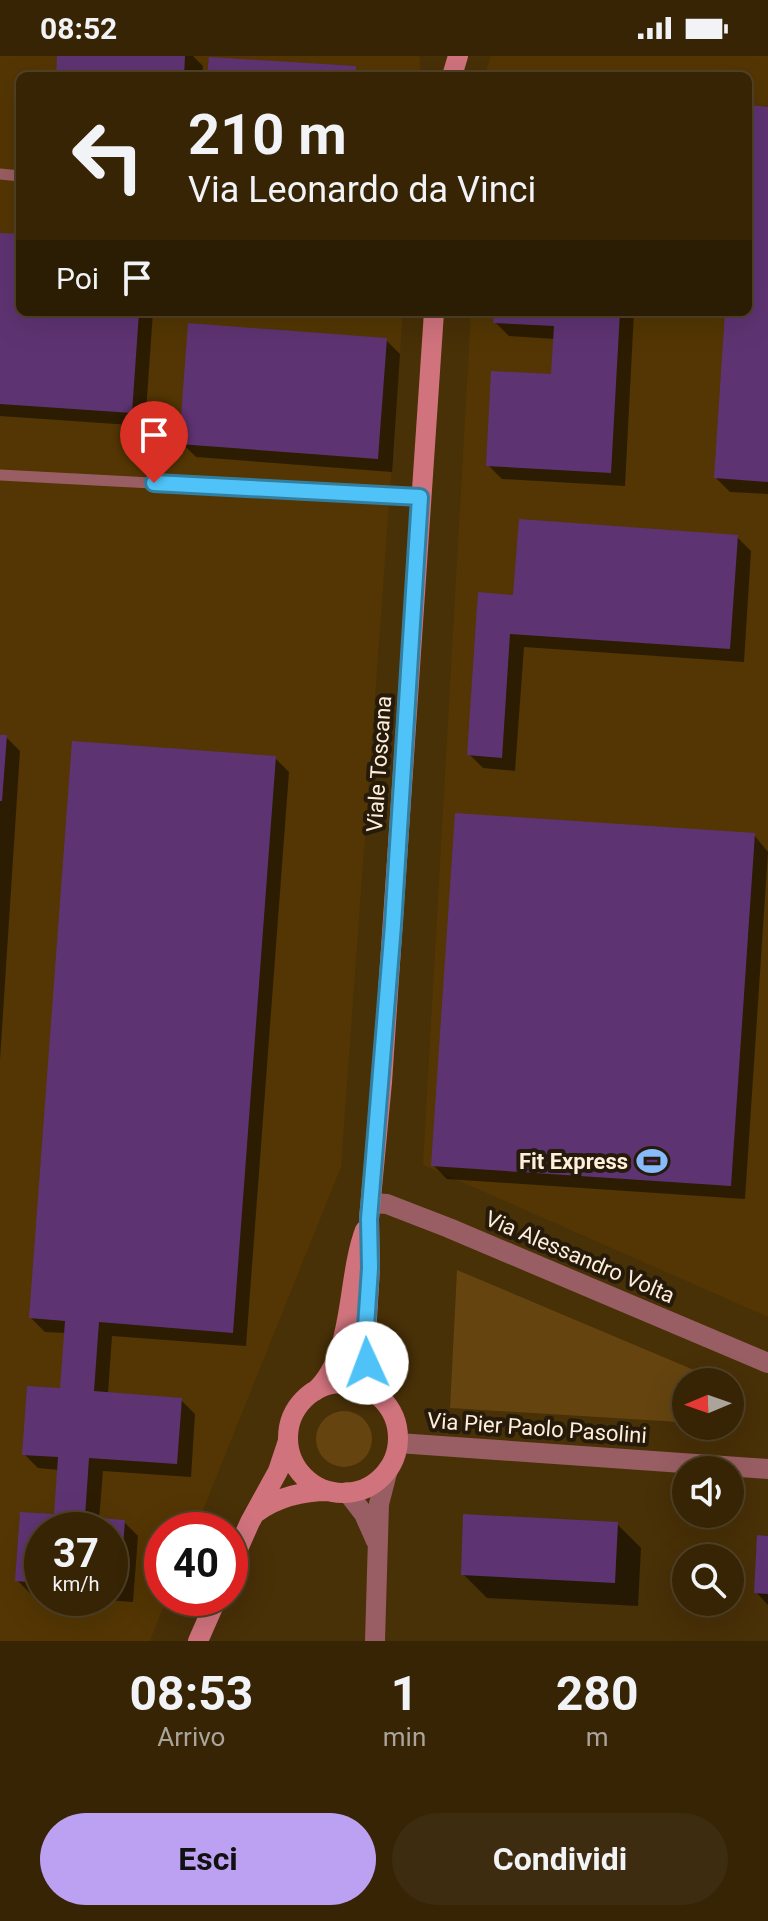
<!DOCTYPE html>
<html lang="it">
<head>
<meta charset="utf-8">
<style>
	body { margin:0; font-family:Roboto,sans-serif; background:#3d2c0f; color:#f1f3f6; height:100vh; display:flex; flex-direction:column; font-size:30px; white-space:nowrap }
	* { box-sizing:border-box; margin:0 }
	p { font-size:26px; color:#aaa49a }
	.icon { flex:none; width:44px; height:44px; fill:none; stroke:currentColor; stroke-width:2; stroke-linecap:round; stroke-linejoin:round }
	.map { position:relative; height:1585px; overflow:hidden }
	.sheet { display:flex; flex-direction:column; background:#362405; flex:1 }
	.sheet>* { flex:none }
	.top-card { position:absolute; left:16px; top:16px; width:736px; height:244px; border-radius:12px; box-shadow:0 8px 32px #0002,0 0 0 2px #504127; background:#362405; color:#f1f3f6; overflow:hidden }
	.needle { width:52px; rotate:268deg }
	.controls { position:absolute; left:672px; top:1312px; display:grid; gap:16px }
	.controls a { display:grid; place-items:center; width:72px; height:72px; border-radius:50%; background:#362405; box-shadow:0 8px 32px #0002,0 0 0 2px #504127; font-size:40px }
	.speed { position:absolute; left:24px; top:1456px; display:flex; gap:16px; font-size:40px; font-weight:700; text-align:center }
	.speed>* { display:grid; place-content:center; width:104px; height:104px; border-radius:50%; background:#362405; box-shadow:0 8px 32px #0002,0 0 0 2px #504127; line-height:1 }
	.speed small { font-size:20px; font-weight:400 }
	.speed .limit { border:12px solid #d22; background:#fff; color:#111 }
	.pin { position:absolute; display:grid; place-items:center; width:68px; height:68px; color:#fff; margin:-82px -34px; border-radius:50% 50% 50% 0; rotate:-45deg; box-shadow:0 0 8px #0007 }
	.pin .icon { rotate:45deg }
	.me { position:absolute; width:88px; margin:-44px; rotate:358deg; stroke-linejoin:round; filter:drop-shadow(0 0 6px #0008) }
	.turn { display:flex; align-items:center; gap:28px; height:168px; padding:0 40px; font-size:36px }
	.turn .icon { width:104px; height:104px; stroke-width:2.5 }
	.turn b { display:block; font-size:56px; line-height:68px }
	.then { display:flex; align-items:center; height:76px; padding:0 40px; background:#0003; gap:16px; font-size:30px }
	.eta { display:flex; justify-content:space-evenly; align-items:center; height:136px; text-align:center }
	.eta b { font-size:48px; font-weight:700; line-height:56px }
	.button { display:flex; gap:16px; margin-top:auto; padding:16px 40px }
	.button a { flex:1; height:92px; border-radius:48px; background:#bca0f2; color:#111; font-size:32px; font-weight:700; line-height:92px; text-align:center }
	.button a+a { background:#3d2c0f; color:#f1f3f6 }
	.status { display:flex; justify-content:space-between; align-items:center; height:56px; padding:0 40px; background:#362405; direction:ltr }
	.status svg { height:22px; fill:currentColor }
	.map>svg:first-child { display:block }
</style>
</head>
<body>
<div class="status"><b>08:52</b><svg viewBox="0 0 49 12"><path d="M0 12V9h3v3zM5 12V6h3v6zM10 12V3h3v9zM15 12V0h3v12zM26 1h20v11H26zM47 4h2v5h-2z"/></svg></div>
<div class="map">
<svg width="768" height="1585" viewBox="0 0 768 1585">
	<rect width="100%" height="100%" fill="#483007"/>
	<path fill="#533603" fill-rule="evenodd" d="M 0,0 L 419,0 L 420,3 L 420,20 L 20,20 L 20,256 L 403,256 L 341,1111 L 195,1474 L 162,1474 L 162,1542 L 167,1542 L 150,1585 L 0,1585 ZM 42,1474 L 110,1474 L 110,1542 L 42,1542 Z
		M 491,0 L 768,0 L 768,1261 L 423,1109 L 471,256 L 748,256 L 748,20 L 484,20 Z"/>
	<path fill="#65440f" d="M 457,1214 L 694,1314 L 689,1326 L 686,1326 L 679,1366 L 450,1352 Z
		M316 1383a28 28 0 1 1 56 0a28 28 0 1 1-56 0Z"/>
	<path fill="#0007" d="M 59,0 L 193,0 L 203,10 L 202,20 L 58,20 Z
		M 748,51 L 768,53 L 768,438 L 730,436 L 716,422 L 727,256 L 748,256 Z
		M 0,179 L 20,180 L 20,256 L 153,256 L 145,370 L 0,360 Z
		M 496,256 L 634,256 L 625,430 L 502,423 L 488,409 L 553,320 L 555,283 L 509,280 L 495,266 Z
		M 386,284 L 400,298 L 392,416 L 196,401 L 182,387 Z
		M 737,481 L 751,495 L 744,606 L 524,591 L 515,715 L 483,712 L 469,698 L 515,541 Z
		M 0,681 L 6,681 L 20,695 L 0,1004 Z
		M 275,702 L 289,716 L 246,1290 L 112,1280 L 108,1338 L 181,1344 L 195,1358 L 191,1421 L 103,1415 L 99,1464 L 124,1466 L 138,1480 L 133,1546 L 79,1542 L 110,1542 L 110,1474 L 42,1474 L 42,1539 L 31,1538 L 17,1524 L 22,1458 L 55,1460 L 59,1414 L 38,1412 L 24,1398 L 62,1334 L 66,1277 L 45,1276 L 31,1262 Z
		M 754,779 L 768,796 L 745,1143 L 447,1123 L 433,1109 Z
		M 617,1468 L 641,1492 L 638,1550 L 487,1542 L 463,1518 Z
		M 768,1482 L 768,1549 L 756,1536 Z"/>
	<path fill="#5e3372" d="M 57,0 L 185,0 L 184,20 L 56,20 Z
		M 209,1 L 356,10 L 356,20 L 207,20 Z
		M 748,49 L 768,51 L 768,426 L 714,422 L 725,256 L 748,256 Z
		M 0,177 L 20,178 L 20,256 L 139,256 L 132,357 L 0,348 Z
		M 494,256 L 620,256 L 611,417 L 486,410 L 491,315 L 551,318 L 554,270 L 493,267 Z
		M 188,267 L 387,282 L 378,403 L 179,388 Z
		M 519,463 L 738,479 L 730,593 L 510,578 L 502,702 L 467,699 L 478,536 L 513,539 Z
		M 0,679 L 7,679 L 2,745 L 0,745 Z
		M 72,685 L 276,700 L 233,1277 L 99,1266 L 94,1335 L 182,1342 L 177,1408 L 89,1402 L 85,1461 L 125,1464 L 120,1533 L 110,1532 L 110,1474 L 42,1474 L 42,1527 L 15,1525 L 20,1456 L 54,1458 L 58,1401 L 22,1399 L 27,1330 L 60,1332 L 65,1265 L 29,1262 Z
		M 455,757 L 755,777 L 731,1130 L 431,1110 Z
		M 463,1458 L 618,1466 L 615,1527 L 461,1519 Z
		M 757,1479 L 768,1480 L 768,1538 L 754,1537 Z"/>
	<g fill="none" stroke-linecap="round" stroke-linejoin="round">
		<path stroke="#995e63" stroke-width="11" d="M 0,118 L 20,120
			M 0,419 L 420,441"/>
		<path stroke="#995e63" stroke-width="20" d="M 371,1147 L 387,1148 L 449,1172 L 768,1307
			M 398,1387 L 768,1413
			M 347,1436 L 364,1458 L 376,1485
			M 375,1585 L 379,1448 L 388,1413"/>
		<path stroke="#d0737d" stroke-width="20" d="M 452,20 L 458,0
			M288 1382a55 55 0 1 1 110 0a55 55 0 1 1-110 0Z
			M 315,1335 C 355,1299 346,1224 365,1174
			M 383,1344 L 372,1324 L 365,1297 L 370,1212 L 369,1163 L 382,1026 L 434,256
			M 257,1456 C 278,1441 304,1435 329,1435
			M 230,1511 L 250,1466 L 278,1415 L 288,1385
			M 198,1585 L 217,1542"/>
	</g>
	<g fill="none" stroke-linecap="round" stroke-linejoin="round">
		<g stroke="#337fa1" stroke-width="20">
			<path id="route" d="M 154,427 L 420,441 L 393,869 L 369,1163 L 370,1212 L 365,1286 L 367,1307"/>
		</g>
		<use href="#route" stroke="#4fc3f7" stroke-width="14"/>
	</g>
	<defs>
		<g id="stadium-bare" transform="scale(2.4)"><path d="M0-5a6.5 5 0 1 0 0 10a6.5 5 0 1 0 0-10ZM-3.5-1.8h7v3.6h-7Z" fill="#87bbfb" stroke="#261a0b" stroke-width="2.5" paint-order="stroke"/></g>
	</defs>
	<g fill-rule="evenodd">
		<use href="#stadium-bare" x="652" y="1105"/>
	</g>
	<g text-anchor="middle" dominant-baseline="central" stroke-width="8" stroke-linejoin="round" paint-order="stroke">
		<g font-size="22" fill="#feeeda" stroke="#261a0b">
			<text transform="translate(379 708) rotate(-86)">Viale Toscana</text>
			<text transform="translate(580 1201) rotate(23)">Via Alessandro Volta</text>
			<text transform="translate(537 1372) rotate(4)">Via Pier Paolo Pasolini</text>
		</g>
		<g font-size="22" font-weight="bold" fill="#feeeda" stroke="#261a0b" text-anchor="end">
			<text x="628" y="1105">Fit Express</text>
		</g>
	</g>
</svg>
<div class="controls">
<a><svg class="needle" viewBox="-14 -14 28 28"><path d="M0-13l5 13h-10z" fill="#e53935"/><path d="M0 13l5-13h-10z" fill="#aaa49a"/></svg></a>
<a><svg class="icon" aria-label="sound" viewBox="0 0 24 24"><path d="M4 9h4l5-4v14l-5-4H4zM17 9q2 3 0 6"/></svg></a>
<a><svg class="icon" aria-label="search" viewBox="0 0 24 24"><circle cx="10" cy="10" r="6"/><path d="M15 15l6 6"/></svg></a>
</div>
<div class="speed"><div>37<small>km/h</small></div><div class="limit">40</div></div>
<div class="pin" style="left:154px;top:427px;background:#d93025"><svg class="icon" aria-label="arrive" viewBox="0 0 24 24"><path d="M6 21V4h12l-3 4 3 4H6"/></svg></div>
<svg class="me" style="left:367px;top:1307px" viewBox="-20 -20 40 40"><circle r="19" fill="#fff"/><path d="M0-13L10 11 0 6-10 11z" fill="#4fc3f7"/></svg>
<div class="top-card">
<div class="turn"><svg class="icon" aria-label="left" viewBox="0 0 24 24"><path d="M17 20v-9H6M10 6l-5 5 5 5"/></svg><div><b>210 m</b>Via Leonardo da Vinci</div></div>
<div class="then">Poi<svg class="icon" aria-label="arrive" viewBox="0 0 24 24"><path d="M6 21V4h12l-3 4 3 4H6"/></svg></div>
</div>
</div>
<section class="sheet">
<div class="eta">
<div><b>08:53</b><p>Arrivo</p></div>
<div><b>1</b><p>min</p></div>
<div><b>280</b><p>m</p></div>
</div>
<div class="button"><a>Esci</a><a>Condividi</a></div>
</section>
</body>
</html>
